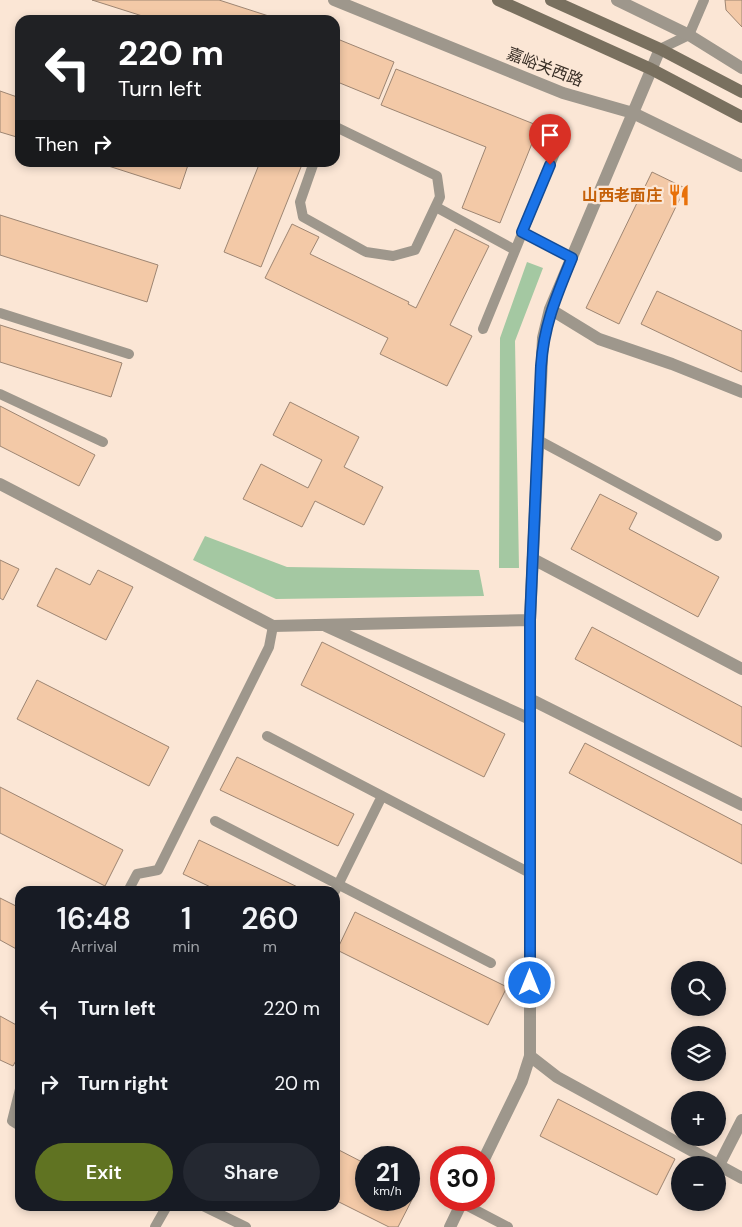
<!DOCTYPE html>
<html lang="en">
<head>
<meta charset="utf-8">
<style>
	body { margin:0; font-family:"DM Sans","Noto Sans SC",sans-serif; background:#242831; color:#f1f3f6; height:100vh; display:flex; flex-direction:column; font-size:19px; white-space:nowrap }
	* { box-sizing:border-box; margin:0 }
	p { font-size:16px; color:#9ea1a6 }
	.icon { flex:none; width:28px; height:28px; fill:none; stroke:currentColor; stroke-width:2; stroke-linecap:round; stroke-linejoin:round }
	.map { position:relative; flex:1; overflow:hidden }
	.side { position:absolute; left:15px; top:886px; width:325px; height:325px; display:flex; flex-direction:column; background:#171b24; border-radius:15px; box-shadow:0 2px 8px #0003 }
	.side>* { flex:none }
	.top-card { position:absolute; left:15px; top:15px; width:325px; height:152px; border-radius:15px; box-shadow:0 2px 8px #0003; background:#202124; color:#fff; overflow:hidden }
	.fabs { position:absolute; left:671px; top:961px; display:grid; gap:10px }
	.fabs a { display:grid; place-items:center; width:55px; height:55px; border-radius:50%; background:#171b24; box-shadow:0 2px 8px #0003; font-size:25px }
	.speed { position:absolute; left:355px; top:1146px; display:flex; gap:10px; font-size:25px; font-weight:700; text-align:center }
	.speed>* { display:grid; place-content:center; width:65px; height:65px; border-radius:50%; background:#171b24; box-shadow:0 2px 8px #0003; line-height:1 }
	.speed small { font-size:12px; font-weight:400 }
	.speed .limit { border:8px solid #d22; background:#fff; color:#111 }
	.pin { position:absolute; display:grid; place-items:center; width:42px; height:42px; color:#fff; margin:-51px -21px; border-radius:50% 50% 50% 0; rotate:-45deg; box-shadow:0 0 5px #0007 }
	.pin .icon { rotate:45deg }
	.me { position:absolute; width:55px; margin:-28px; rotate:0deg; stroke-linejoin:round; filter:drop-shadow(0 0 4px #0008) }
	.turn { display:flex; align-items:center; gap:18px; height:105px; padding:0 20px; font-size:22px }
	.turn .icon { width:65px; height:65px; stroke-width:2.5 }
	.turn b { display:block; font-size:35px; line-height:42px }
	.then { display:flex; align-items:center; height:48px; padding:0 20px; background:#0003; gap:10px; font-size:19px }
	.eta { display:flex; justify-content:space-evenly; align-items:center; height:85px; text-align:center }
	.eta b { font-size:30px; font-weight:600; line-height:35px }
	.button { display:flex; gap:10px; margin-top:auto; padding:10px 20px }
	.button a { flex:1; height:58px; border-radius:30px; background:#607322; color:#fff; font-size:20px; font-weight:600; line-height:58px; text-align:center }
	.button a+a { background:#242831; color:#f1f3f6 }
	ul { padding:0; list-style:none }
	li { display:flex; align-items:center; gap:15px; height:75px; padding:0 20px }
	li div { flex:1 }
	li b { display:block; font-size:19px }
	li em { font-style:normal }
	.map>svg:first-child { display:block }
</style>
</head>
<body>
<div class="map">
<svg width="742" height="1227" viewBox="0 0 742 1227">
	<rect width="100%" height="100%" fill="#fbe6d5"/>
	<path fill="#a4c8a2" d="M 527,262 L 543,268 L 515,341 L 519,568 L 499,568 L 500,338 Z
		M 205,536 L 287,567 L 479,570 L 484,596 L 276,599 L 193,560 Z"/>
	<path fill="#f3c9a7" stroke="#9d8572" d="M 92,0 L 219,0 L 281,20 L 155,20 Z
		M 725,0 L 742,0 L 742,27 L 726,10 Z
		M 335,38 L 394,62 L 379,99 L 335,81 Z
		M 396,69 L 539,126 L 500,223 L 462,208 L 486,147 L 381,105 Z
		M 0,91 L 20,98 L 20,138 L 0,132 Z
		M 96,162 L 189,162 L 180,189 Z
		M 260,162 L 303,162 L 261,267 L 224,252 Z
		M 652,172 L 685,188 L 619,324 L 586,308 Z
		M 0,215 L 158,265 L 147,302 L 0,255 Z
		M 292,224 L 319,237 L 310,254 L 409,302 L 408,304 L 416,308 L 455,229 L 489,246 L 450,325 L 472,336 L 447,386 L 380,354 L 388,338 L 265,278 Z
		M 657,291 L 742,331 L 742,372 L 641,324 Z
		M 0,325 L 122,363 L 111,397 L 0,362 Z
		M 290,402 L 359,437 L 344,467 L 383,487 L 364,525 L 315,501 L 302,527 L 243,499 L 261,464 L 308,488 L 322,460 L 273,435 Z
		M 0,406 L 95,455 L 79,486 L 0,446 Z
		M 600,494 L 637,513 L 629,529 L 719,577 L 698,617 L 571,549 Z
		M 0,560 L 19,569 L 3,600 L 0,598 Z
		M 56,568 L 90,585 L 98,570 L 133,587 L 106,640 L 37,606 Z
		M 592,627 L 742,707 L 742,747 L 575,659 Z
		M 322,642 L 505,734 L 484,777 L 301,685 Z
		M 37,680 L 169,747 L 149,786 L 17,719 Z
		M 585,743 L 742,825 L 742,864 L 569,773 Z
		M 237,757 L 354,814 L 338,846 L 220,790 Z
		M 0,787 L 123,850 L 105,886 L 0,833 Z
		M 199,840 L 306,891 L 219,891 L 183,874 Z
		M 0,898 L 20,908 L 20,951 L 0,940 Z
		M 355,912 L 507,987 L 488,1025 L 337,950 Z
		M 0,1016 L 20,1027 L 20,1053 L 13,1066 L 0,1060 Z
		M 558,1099 L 675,1159 L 657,1195 L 540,1136 Z
		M 335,1148 L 366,1164 L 366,1200 L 409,1200 L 409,1185 L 417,1190 L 398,1227 L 389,1227 L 335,1200 Z"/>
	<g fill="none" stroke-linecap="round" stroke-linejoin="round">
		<path stroke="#9e978c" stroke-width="10" d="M 660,49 L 689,35 L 704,0
			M 314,162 L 300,202 L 303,217 L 366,252 L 393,256 L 415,250 L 440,197 L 437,176 L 336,127 L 335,129
			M 436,207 L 515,250
			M 522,232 L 572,258
			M 0,313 L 129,354
			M 483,329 L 557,148
			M 0,394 L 103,442
			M 538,440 L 717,536
			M 267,736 L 530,873
			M 215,821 L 491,963
			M 128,891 L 137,874 L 158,870 L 269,647 L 273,626
			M 335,891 L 382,796
			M 20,1089 L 12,1121 L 20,1126
			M 462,1203 L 508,1227
			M 203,1206 L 246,1227
			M 155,1227 L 167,1206"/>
		<path stroke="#9e978c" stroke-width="12" d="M 334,0 L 563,93 L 633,113 L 742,166
			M 617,0 L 689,35 L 742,68
			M 550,309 L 599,339 L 672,364 L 742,392
			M 0,484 L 273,626 L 530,620
			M 533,559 L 742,669
			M 326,626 L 530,719
			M 530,699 L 742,805
			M 530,1056 L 557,1077 L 742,1178
			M 484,1159 L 522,1081 L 530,1056 L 530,620 L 543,338 L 550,309 L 660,49
			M 719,1165 L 742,1120
			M 450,1227 L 463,1200"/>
		<path stroke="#79705f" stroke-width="12" d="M 498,0 L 651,69 L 742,117
			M 551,0 L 660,49 L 742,92"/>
	</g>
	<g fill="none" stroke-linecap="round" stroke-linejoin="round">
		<g stroke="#114b97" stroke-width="12">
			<path id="route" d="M 530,983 L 530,620 L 541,366 C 544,324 557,295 572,258 L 522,232 L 550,165"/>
		</g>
		<use href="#route" stroke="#1a73e8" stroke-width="9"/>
	</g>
	<defs>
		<g id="restaurant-bare" transform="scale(1.725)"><path d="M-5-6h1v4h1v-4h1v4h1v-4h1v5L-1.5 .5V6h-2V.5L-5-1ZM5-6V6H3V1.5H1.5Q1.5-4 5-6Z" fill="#e8710a" stroke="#fbe6d5" stroke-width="2.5" paint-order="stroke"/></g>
	</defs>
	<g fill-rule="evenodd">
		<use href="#restaurant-bare" x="679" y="195"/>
	</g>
	<g text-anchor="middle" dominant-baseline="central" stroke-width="4.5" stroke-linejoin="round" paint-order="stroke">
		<g font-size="16" fill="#372d25" stroke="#fbe6d5">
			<text transform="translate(545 67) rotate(21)">嘉峪关西路</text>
		</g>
		<g font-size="16" font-weight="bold" fill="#c56008" stroke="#fbe6d5" text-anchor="end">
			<text x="662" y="195">山西老面庄</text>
		</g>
	</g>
</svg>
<div class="fabs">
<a><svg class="icon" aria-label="search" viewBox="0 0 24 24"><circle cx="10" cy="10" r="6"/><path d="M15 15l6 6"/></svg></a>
<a><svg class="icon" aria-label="layers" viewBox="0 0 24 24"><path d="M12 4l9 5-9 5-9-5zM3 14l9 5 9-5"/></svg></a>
<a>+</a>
<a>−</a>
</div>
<div class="speed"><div>21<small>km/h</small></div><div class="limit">30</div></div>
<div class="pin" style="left:550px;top:165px;background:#d93025"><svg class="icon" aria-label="arrive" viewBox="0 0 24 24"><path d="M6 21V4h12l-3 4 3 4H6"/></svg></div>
<svg class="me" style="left:530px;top:983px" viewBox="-20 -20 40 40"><circle r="17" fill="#1a73e8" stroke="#fff" stroke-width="3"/><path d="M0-11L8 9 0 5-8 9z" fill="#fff"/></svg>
<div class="top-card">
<div class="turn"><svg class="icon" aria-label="left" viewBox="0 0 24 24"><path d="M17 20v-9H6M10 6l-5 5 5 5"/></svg><div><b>220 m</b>Turn left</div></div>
<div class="then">Then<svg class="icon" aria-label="right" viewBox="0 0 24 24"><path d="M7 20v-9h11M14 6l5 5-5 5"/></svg></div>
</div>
<section class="side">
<div class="eta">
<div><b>16:48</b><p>Arrival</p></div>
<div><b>1</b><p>min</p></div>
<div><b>260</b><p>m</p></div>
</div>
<ul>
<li><svg class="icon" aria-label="left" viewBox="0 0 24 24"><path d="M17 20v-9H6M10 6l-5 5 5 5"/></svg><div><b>Turn left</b></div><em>220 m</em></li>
<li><svg class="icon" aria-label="right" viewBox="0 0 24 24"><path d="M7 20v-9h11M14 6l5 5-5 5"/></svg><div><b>Turn right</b></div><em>20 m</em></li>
</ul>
<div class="button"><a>Exit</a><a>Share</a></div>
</section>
</div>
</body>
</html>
